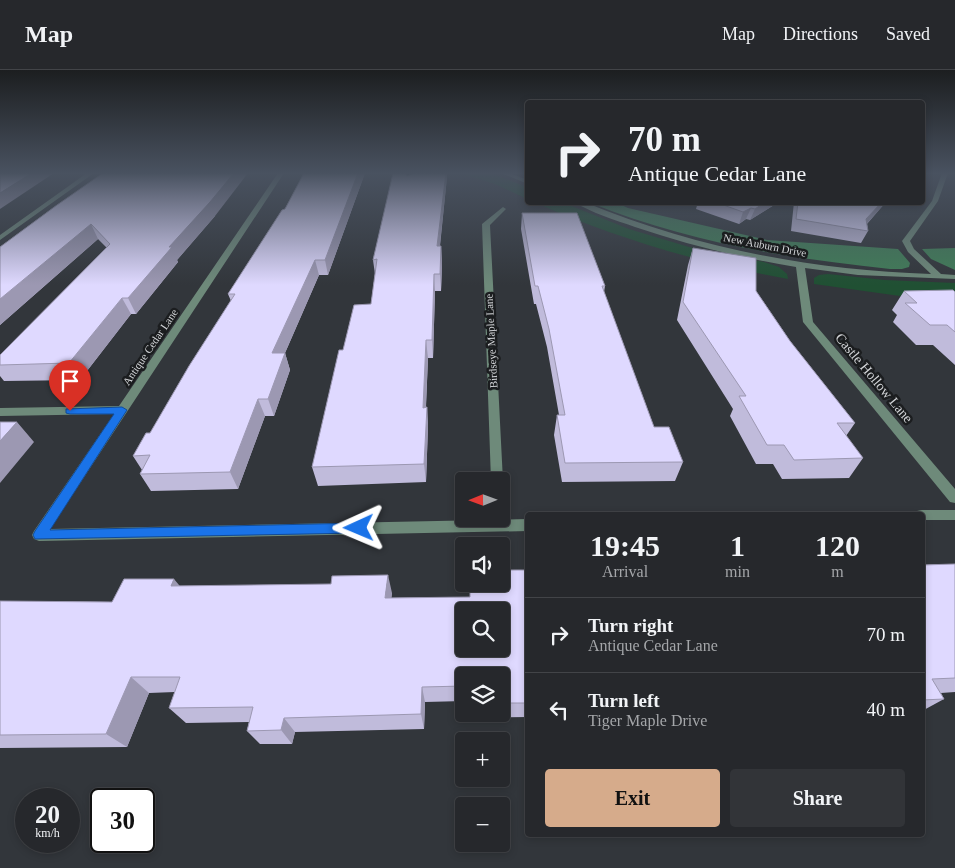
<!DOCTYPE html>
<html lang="en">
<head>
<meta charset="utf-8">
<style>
	body { margin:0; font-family:Georgia,serif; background:#323438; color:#f1f3f6; height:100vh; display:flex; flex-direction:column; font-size:19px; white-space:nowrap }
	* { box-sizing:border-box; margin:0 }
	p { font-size:16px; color:#a4a6a9 }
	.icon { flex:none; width:28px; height:28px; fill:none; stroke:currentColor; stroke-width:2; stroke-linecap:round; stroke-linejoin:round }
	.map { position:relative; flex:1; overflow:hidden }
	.panel { position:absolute; left:525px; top:442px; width:400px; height:325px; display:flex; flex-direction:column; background:#26282c; border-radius:5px; box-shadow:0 2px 8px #0003,0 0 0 1px #424448 }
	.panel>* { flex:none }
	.hud { position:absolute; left:525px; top:30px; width:400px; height:105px; border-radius:5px; box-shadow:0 2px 8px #0003,0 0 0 1px #424448; background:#26282c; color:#f1f3f6; overflow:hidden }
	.needle { width:32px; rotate:269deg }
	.buttons { position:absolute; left:455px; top:402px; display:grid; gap:10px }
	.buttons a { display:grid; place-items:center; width:55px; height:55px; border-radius:5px; background:#26282c; box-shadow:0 2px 8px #0003,0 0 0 1px #424448; font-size:25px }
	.speed { position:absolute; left:15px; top:718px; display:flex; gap:10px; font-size:25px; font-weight:700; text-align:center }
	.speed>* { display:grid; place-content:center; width:65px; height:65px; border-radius:50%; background:#26282c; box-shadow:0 2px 8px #0003,0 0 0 1px #424448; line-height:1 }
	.speed small { font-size:12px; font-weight:400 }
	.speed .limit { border:2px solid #111; border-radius:8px; background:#fff; color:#111 }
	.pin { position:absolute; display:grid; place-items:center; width:42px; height:42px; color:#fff; margin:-51px -21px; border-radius:50% 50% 50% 0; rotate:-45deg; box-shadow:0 0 5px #0007 }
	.pin .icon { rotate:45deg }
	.me { position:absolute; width:55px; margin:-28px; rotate:269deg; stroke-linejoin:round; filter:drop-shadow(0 0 4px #0008) }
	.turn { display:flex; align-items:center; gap:18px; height:105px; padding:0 20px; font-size:22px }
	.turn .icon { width:65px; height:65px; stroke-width:2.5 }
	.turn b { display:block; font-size:35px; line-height:42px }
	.eta { display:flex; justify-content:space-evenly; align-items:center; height:85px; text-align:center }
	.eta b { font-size:30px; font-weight:700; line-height:35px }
	.button { display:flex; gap:10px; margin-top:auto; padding:10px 20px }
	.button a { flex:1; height:58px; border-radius:5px; background:#d6ab8b; color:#111; font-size:20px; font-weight:700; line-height:58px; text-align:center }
	.button a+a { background:#323438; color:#f1f3f6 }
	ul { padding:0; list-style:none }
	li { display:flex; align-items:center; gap:15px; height:75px; padding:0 20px; border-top:1px solid #424448 }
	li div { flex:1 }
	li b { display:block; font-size:19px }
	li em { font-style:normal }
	header { display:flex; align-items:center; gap:30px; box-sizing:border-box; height:70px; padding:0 25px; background:#26282c; border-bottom:1px solid #424448 }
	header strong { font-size:24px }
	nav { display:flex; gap:28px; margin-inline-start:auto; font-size:18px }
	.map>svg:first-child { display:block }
</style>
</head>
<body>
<header>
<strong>Map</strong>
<nav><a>Map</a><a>Directions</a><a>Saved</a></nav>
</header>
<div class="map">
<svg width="955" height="798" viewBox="0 0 955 798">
	<rect width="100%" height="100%" fill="#32363b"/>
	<path fill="#205033" d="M 459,103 L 490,103 L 527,117 L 527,129 L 495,114 Z
		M 536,133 L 564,133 L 629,159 L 689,177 L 764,192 L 779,197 L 787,204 L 788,209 C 700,193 618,169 536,133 Z
		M 828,204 L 885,210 L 955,213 L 955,228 L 900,226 L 814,214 L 814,208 L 819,205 Z"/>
	<path fill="#417e58" d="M 591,133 L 617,133 L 628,138 L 767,170 L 898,179 L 910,193 L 909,197 L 902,199 L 890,199 C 787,188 687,172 591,133 Z
		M 955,178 L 955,200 L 931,189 L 922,179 Z"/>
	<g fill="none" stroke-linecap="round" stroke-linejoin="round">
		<path fill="#6e8a7a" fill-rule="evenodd" d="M 87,103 L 94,103 L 0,170 L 0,165 Z
			M 278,103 L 284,103 L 50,459 L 528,449 L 528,461 L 39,471 L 34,469 L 32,465 L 34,461 L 114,344 L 0,346 L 0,338 L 119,336 Z
			M 501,103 L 509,103 L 528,110 L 528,114 Z
			M 942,103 L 948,103 L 938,131 L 910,171 L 914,179 L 941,204 L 955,205 L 955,209 L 858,205 L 805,198 L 813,252 L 955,419 L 955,433 L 950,432 L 803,252 L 796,197 C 741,188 688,175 635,157 C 615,150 592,143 574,132 L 584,132 C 696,178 811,200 931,204 L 908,182 L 902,171 L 932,131 Z
			M 503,137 L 506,139 L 490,155 L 503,411 L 501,414 L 501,411 L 491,411 L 482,154 Z
			M 922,440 L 955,440 L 955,450 L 922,450 L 922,445 L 915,445 L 917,441 Z"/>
	</g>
	<path fill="#c0bbdb" d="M 304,103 L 365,103 L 328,205 L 319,205 L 285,283 L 290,300 L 274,346 L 265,346 L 238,419 L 151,421 L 140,404 L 142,400 L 133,386 L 150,363 L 231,231 L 228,224 L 285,139 Z
		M 407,106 L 447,107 L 440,176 L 441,176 L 442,193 L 441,221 L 435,221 L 433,288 L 428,288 L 426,337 L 427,337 L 428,356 L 426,412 L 318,416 L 312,397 L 343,280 L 371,234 L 375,204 L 373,190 Z
		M 698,132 L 779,132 L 750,150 L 746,149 L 739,154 L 696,139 Z
		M 794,132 L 886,132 L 867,154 L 868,161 L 861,173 L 791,161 Z
		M 57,135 L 215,146 L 177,190 L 178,192 L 136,244 L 131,244 L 80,310 L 4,311 L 0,306 L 0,285 L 107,178 L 98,169 L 0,255 L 0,177 Z
		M 522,143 L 605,216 L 604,222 L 654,357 L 683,392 L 675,411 L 562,412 L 554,365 L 557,345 L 559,345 L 547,277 L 536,234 L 534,234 L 521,159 Z
		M 693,178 L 756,221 L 790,271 L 855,353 L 846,366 L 863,388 L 849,408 L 782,409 L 773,394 L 756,394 L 730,346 L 733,339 L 677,250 L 688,195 Z
		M 904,221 L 955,222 L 955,295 L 933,275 L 916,275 L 893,252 L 897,245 L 892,240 Z
		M 955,494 L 955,622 L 941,623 L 944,629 L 922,641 L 922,495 Z
		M 528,500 L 528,647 L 471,648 L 470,644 L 501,644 L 501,606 L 464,606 L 464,631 L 425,632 L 424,659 L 295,662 L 292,674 L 260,674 L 247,661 L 249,652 L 186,653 L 169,638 L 175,622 L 149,623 L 127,677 L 0,678 L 0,531 L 112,532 L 180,516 L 392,523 L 391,528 L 470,527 Z"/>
	<path fill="#9c98b2" d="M 32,103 L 54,103 L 0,139 L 0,123 Z
		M 234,103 L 248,103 L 215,146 L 177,190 L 178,192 L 136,244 L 128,228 L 169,177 Z
		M 358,103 L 365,103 L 328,205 L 325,190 Z
		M 446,103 L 447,103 L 447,107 L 438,193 L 437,176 Z
		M 765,132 L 779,132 L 750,150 L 755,139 Z
		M 882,132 L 886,132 L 860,161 L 866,149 Z
		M 751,138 L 746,149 L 739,154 L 743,142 Z
		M 91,154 L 98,169 L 0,255 L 0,229 Z
		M 441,176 L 442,193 L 441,221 L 440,204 Z
		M 315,190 L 319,205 L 285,283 L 290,300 L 274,346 L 268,329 L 272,283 Z
		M 434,204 L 435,221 L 433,288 L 432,270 Z
		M 122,228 L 131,244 L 80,310 L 69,293 Z
		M 426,270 L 428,288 L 425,356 L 423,338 Z
		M 258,329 L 265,346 L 238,419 L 230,402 Z
		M 427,337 L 428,356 L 426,412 L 424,394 Z
		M 17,352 L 34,372 L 0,413 L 0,371 Z
		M 388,505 L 392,523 L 390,546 L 385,528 Z
		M 174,509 L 189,527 L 171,516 Z
		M 131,607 L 149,623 L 127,677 L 106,664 Z
		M 422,617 L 425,632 L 424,659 L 421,644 Z
		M 284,648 L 295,662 L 292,674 L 281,660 Z"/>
	<path fill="#dfd9ff" stroke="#9c98b2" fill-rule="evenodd" d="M 0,103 L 32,103 L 0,123 Z
		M 103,103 L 234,103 L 210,132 L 169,177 L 172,177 L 128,228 L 122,228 L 69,293 L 0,295 L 0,285 L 110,174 L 91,154 L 0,229 L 0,177 L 57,135 Z
		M 304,103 L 358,103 L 325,190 L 315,190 L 272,283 L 285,283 L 268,329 L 258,329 L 230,402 L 140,404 L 150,385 L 133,386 L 146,363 L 150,363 L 189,296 L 235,224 L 228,224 L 282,140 L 285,139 Z
		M 393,103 L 405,103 L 407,106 L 415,103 L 446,103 L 437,176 L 441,176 L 440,204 L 434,204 L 432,270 L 426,270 L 423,338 L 427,337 L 424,394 L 312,397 L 339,280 L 343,280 L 354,235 L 371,234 L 377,189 L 373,190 Z
		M 715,132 L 765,132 L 755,139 L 751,138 L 743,142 Z
		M 798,132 L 882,132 L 866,149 L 868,161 L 796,149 Z
		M 522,143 L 577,143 L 605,216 L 602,216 L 654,357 L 669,357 L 683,392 L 565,393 L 557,345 L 565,345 L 549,259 L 538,216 L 535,216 Z
		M 693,178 L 756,188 L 756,221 L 790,271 L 855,353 L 837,353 L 863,388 L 794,390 L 784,375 L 767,375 L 739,326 L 746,326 L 683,232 Z
		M 953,220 L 955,222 L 955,262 L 947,255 L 930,255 L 905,233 L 917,233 L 904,221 Z
		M 0,352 L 17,352 L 0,371 Z
		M 955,494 L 955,608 L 932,609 L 944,629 L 922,630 L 922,495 Z
		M 501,500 L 528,500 L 528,633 L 501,633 L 501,606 L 464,606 L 464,616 L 422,617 L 421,644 L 284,648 L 281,660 L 247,661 L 253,637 L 169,638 L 180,607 L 131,607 L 106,664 L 0,665 L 0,531 L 112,532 L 124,509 L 174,509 L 171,516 L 331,514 L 332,506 L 388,505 L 385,528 L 470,527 L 470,514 L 501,514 ZM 464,541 L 501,541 L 501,579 L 464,579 Z"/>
	<linearGradient id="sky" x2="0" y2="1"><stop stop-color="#1c1e20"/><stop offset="0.48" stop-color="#495260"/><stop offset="1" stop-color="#495260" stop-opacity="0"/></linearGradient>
	<rect width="955" height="215" fill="url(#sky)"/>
	<path fill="#1a73e8" stroke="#114b97" d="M 122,337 L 127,340 L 50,460 L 359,453 L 365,458 L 359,463 L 35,469 L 33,465 L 35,461 L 114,344 L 70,344 L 66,343 L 66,339 Z"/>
	<g text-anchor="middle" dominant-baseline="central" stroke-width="5" stroke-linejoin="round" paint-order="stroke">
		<g font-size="11" fill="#d2d4d7" stroke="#1b1d1f">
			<text transform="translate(765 175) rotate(11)">New Auburn Drive</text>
			<text transform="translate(491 271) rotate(-93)">Birdseye Maple Lane</text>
			<text transform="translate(150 277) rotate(-56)">Antique Cedar Lane</text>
		</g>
		<g font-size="14" fill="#d2d4d7" stroke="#1b1d1f">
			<text transform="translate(874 308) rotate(50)">Castle Hollow Lane</text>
		</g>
	</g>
</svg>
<div class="buttons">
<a><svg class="needle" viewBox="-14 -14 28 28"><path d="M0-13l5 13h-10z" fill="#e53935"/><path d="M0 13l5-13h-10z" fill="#a4a6a9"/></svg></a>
<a><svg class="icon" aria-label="sound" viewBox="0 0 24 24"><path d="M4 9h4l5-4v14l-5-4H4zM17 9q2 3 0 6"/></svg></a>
<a><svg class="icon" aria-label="search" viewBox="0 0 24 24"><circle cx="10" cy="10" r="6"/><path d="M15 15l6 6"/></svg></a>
<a><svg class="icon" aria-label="layers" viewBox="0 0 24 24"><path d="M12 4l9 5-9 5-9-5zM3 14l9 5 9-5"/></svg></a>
<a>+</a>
<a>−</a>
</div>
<div class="speed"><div>20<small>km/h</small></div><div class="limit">30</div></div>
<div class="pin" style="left:70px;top:341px;background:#d93025"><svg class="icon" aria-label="arrive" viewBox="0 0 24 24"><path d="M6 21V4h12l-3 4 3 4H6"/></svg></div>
<svg class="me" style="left:359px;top:458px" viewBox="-20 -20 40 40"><path d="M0-17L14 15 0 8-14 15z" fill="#1a73e8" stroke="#fff" stroke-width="4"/></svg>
<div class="hud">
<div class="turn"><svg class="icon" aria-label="right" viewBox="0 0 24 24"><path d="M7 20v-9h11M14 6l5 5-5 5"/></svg><div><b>70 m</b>Antique Cedar Lane</div></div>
</div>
<section class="panel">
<div class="eta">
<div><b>19:45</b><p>Arrival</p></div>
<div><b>1</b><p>min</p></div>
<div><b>120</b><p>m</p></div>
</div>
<ul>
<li><svg class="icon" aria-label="right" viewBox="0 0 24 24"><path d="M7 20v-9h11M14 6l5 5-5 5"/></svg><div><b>Turn right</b><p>Antique Cedar Lane</p></div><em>70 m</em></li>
<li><svg class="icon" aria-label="left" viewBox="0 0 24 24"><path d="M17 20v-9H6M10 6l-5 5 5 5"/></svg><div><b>Turn left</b><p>Tiger Maple Drive</p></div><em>40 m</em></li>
</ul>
<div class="button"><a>Exit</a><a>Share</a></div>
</section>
</div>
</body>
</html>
